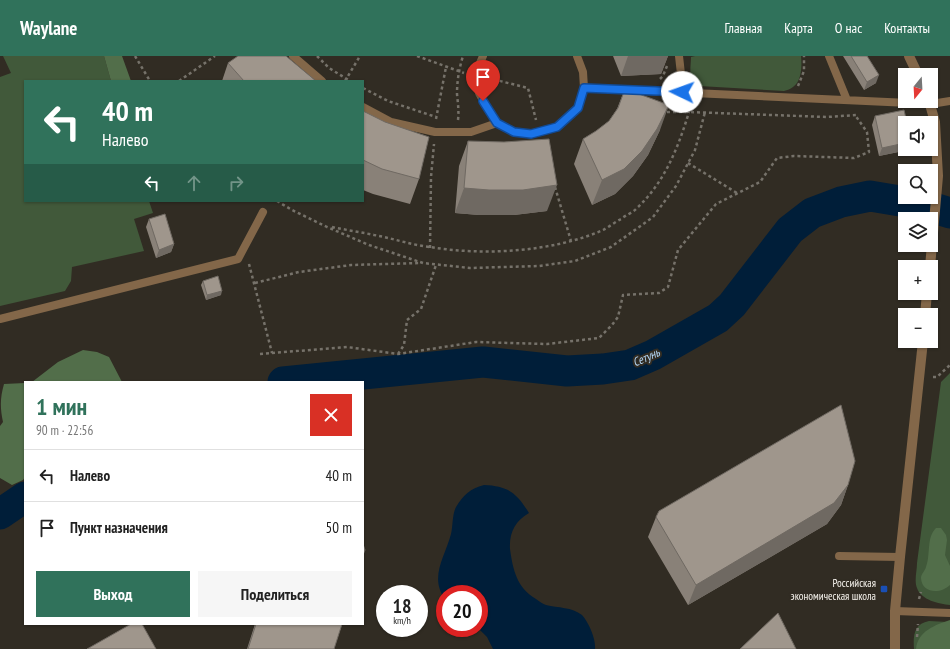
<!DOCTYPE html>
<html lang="ru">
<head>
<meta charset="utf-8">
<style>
	body { margin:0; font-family:"PT Sans Narrow",sans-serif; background:#f6f6f6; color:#222; height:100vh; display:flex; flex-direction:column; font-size:15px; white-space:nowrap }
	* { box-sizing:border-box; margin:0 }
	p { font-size:13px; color:#767676 }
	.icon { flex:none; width:22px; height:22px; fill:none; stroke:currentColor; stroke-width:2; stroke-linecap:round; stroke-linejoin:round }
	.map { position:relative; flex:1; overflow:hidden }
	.sheet { position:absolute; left:24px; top:325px; width:340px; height:244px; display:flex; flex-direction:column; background:#fff; border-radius:0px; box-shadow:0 1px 3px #0004 }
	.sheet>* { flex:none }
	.guide { position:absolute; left:24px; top:24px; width:340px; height:122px; border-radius:0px; box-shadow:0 1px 3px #0004; background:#30725b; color:#fff; overflow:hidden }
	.needle { width:26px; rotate:198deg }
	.controls { position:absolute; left:898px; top:12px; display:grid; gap:8px }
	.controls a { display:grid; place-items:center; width:40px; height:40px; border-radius:0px; background:#fff; box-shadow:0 1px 3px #0004; font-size:20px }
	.speed { position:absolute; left:376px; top:529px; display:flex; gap:8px; font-size:20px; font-weight:700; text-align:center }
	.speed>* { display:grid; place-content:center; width:52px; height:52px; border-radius:50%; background:#fff; box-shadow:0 1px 3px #0004; line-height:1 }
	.speed small { font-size:10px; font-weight:400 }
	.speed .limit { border:6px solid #d22; background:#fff; color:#111 }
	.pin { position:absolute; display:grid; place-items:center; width:34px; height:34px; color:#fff; margin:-41px -17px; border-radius:50% 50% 50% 0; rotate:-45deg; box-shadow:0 0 4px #0007 }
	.pin .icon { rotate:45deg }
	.me { position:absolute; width:44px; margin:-22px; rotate:273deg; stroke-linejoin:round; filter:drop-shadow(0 0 3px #0008) }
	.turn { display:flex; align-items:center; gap:14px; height:84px; padding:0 12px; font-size:18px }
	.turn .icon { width:52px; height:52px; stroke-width:2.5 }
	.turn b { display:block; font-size:28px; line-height:34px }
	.lanes { display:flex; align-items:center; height:38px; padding:0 12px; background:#0003; justify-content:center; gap:20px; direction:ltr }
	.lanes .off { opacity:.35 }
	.round { display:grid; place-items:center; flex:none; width:42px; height:42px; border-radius:0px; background:#f6f6f6 }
	.summary { display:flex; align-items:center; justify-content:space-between; height:68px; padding:0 12px }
	h1 { font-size:24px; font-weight:700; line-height:30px; color:#30725b }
	.button { display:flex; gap:8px; margin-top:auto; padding:8px 12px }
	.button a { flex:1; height:46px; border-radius:0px; background:#30725b; color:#fff; font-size:16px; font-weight:700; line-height:46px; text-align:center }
	.button a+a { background:#f6f6f6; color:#222 }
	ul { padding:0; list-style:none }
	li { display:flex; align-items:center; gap:12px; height:52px; padding:0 12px; border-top:1px solid #e0e0e0 }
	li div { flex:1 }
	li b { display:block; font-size:15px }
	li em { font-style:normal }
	header { display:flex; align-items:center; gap:24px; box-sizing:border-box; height:56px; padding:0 20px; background:#30725b; color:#fff }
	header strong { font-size:19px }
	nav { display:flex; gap:22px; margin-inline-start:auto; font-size:14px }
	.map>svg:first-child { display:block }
</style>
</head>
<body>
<header>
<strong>Waylane</strong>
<nav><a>Главная</a><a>Карта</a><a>О нас</a><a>Контакты</a></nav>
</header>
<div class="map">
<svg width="950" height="593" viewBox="0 0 950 593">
	<rect width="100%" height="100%" fill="#312c23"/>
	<path fill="#41593a" d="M 3,0 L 104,0 L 111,25 L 25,25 L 25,145 L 149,145 L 153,157 L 134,163 L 144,195 L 72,211 L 71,225 L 65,235 L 0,250 L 0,21 L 11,17 Z
		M 695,0 L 801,0 C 802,9 802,25 793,31 C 791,33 787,34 784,35 L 699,30 C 687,24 691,13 691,1 Z
		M 950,317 L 950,549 C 939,548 921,544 917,532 C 914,525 917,515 917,507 L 941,326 Z
		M 929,565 L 948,566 L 950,593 L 914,593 C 913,579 914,568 929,565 Z"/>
	<path fill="#526e4a" d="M 104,0 L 122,0 L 131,25 L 111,25 Z
		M 83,294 L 97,296 L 109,301 L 122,326 L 32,326 L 58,306 Z
		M 25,327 L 25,421 L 23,424 L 12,429 L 0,422 L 0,370 L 3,366 C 0,352 0,342 4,328 Z
		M 936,472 L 941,472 L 946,479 L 947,484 L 945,499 L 950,510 L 950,529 C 941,538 922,538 921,522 C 921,518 925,515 926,511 C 931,498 926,482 936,472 Z
		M 950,564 L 950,593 L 916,593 C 918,575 935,569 950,564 Z"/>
	<path fill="#001e39" d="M 484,429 C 508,430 517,437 529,457 C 515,465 509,477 510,493 C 513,514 517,532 536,543 C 539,545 543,548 546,549 C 558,552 572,551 582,559 C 589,567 596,583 595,593 L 493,593 L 487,581 L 478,572 L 479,538 L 445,538 L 445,543 C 429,521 445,501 451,478 C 453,470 452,459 456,451 C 464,438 470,433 484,429 Z"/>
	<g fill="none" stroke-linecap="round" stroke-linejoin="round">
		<path stroke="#001e39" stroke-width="31" d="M 283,326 L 483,306 L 567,315 L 603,313 L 630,309 L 653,299 L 718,262 L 732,249 L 790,174 L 812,157 L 841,146 L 870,140 L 924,149 L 950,157
			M 0,458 L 25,441"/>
		<path stroke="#76726a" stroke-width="2.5" stroke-dasharray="3 3" stroke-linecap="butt" d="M 135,0 L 150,25
			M 317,0 L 329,12 L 350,25
			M 417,0 L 464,17
			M 488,22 L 528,32 L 536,64
			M 660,23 L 663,20 L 667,10
			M 179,25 L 215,0
			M 345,25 L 360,0
			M 798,30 L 804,15 L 804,0
			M 363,32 L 388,45 L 436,61
			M 667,56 L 689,56 L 827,61 L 856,59
			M 436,63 L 446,11
			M 458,64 C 459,55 458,48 457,38 C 457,25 459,13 463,0
			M 688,107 L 737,137
			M 555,131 L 571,185
			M 277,145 L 292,154 L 327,171 L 369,189 L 423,207 L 470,212 L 539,210 L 575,205 L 611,191 L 653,161 L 676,130 L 695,94 L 705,56
			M 332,171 C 346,174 360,176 374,179 C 392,182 411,189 430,191 C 484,200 553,196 603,174 C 609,171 615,166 621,163 C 626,159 632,157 636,153 C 665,126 678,92 689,56
			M 430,192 L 431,121 L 434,88
			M 249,208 L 272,297
			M 255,227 L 299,216 L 351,209 L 420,207
			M 260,298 L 347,291 L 398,298 L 476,286 L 547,288 L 599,282 L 612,269 L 618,261 L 623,239 L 659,237 L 668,231 L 678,194 L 716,148 L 760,126 L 777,102 L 794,100 L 854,102 L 869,96 L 867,76 L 855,59
			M 398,298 L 404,289 L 407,264 L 421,253 L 436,209
			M 933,321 L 937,321 L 950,309
			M 919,543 L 921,536
			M 917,581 L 918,568"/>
		<path stroke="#836749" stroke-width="8" d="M 293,0 L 322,25
			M 483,0 L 475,19 L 479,37 L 488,53 L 497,67 L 515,76 L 531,78 L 557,71 L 578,52 L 584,32 L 583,16 L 577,0
			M 679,0 L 683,36
			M 829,0 L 847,44
			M 584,32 L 931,48 L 950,45
			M 363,51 L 391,66 L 435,76 L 471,76 L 497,67
			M 0,263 L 238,203 L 263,156
			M 839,500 L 900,501
			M 895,555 L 950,557"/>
		<path stroke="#836749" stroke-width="10" d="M 909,0 L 918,19
			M 929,45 L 935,66 L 938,120 L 930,211
			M 925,259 L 927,237
			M 895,593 L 895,555 L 900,501 L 923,285"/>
	</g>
	<path fill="#898178" d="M 613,0 L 668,0 L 661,18 L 621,20 Z
		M 843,0 L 867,0 L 876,27 L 864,34 Z
		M 228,7 L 316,25 L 222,25 Z
		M 625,33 L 660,74 L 648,99 L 633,120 L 615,138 L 592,149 L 574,108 L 583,83 L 596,75 L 609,65 L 617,53 Z
		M 363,55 L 419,123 L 410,148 L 373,138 L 363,134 Z
		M 875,60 L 908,94 L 879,100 L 872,69 Z
		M 468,85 L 547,155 L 514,159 L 479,159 L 455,157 L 459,110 Z
		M 149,163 L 174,188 L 171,196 L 156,202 L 146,171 Z
		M 203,225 L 221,239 L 206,244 L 201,229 Z
		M 848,429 L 841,449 L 827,468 L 688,549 L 648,481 L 656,461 Z
		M 255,568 L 342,568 L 334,593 L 247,593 Z"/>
	<path fill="#6f6962" d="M 628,0 L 668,0 L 661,18 L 621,20 Z
		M 879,19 L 876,27 L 864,34 L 867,26 Z
		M 669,49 L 660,74 L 648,99 L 633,120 L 615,138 L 592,149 L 602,124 Z
		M 905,87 L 905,93 L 908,93 L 908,94 L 879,100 L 882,92 Z
		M 557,129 L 547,155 L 514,159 L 479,159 L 455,157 L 464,132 Z
		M 174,188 L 171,196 L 156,202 L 159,194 Z
		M 222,235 L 221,239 L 206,244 L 207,239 Z
		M 848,429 L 841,449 L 827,468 L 688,549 L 696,529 Z"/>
	<path fill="#9f968c" stroke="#6f6962" d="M 238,0 L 286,0 L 316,25 L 244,25 L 228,7 Z
		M 851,0 L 867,0 L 879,19 L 867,26 Z
		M 625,33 L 669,49 L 657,73 L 642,95 L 624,113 L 602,124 L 583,83 L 596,75 L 609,65 L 618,52 Z
		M 904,54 L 907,67 L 905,67 L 905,87 L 882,92 L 875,60 Z
		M 363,55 L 385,66 L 429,81 L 419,123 L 382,113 L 363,104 Z
		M 549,83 L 557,129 L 523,134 L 489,134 L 464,132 L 468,85 L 504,86 Z
		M 165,158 L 174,188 L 159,194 L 149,163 Z
		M 218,220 L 222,235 L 207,239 L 203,225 Z
		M 841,349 L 855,405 L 848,429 L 834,447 L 696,529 L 656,461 L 659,455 Z
		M 363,488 L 365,494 L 363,499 Z
		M 778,557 L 796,593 L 740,593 Z
		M 131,568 L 142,568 L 156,593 L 87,593 Z
		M 256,568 L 342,568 L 334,593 L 248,593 Z"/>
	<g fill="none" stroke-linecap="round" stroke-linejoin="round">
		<g stroke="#114b97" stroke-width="10">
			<path id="route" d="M 483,45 L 497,67 L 514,76 L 531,78 L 557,71 L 578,52 L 584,32 L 682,36"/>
		</g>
		<use href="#route" stroke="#1a73e8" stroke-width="7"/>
	</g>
	<rect fill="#1a4fb4" stroke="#312c23" stroke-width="1.5" x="880" y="529" width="8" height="8" rx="2"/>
	<g text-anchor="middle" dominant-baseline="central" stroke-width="4" stroke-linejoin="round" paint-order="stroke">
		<g font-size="11" fill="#f6f3ed" stroke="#312c23" text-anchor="end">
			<text x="876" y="527">Российская<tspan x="876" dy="13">экономическая школа</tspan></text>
		</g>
		<g font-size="12" font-style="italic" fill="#b4d6f5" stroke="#312c23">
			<text transform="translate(646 301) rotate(-24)">Сетунь</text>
		</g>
	</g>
</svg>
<div class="controls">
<a><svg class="needle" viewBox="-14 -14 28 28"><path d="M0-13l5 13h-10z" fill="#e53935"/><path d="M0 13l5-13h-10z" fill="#767676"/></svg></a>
<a><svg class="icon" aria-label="sound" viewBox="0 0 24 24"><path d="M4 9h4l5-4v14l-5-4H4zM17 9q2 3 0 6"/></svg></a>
<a><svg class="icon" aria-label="search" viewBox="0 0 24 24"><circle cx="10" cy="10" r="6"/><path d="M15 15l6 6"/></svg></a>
<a><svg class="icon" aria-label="layers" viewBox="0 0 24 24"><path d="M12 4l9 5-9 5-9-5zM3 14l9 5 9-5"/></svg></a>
<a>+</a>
<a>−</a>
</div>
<div class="speed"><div>18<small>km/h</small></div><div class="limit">20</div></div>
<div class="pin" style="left:483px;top:45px;background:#d93025"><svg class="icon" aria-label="arrive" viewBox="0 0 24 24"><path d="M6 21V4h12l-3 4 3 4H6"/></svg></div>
<svg class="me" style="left:682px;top:36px" viewBox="-20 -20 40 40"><circle r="19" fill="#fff"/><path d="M0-13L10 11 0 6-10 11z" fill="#1a73e8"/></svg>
<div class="guide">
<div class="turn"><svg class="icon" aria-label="left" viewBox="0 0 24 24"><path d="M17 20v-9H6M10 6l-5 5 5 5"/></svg><div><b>40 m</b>Налево</div></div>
<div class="lanes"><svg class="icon" aria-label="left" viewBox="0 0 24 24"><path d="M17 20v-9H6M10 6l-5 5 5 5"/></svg><svg class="icon off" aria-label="ahead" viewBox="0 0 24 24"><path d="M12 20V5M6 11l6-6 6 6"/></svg><svg class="icon off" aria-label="right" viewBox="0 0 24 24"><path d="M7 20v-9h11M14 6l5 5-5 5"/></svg></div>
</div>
<section class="sheet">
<div class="summary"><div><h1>1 мин</h1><p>90 m · 22:56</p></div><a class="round" style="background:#d93025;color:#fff"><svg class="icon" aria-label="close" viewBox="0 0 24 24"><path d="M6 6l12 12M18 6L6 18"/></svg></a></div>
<ul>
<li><svg class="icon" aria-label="left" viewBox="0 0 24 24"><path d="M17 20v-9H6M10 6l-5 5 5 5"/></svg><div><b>Налево</b></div><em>40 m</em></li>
<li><svg class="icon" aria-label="arrive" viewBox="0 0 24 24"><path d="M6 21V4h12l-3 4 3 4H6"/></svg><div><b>Пункт назначения</b></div><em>50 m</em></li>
</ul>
<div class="button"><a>Выход</a><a>Поделиться</a></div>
</section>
</div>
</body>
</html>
